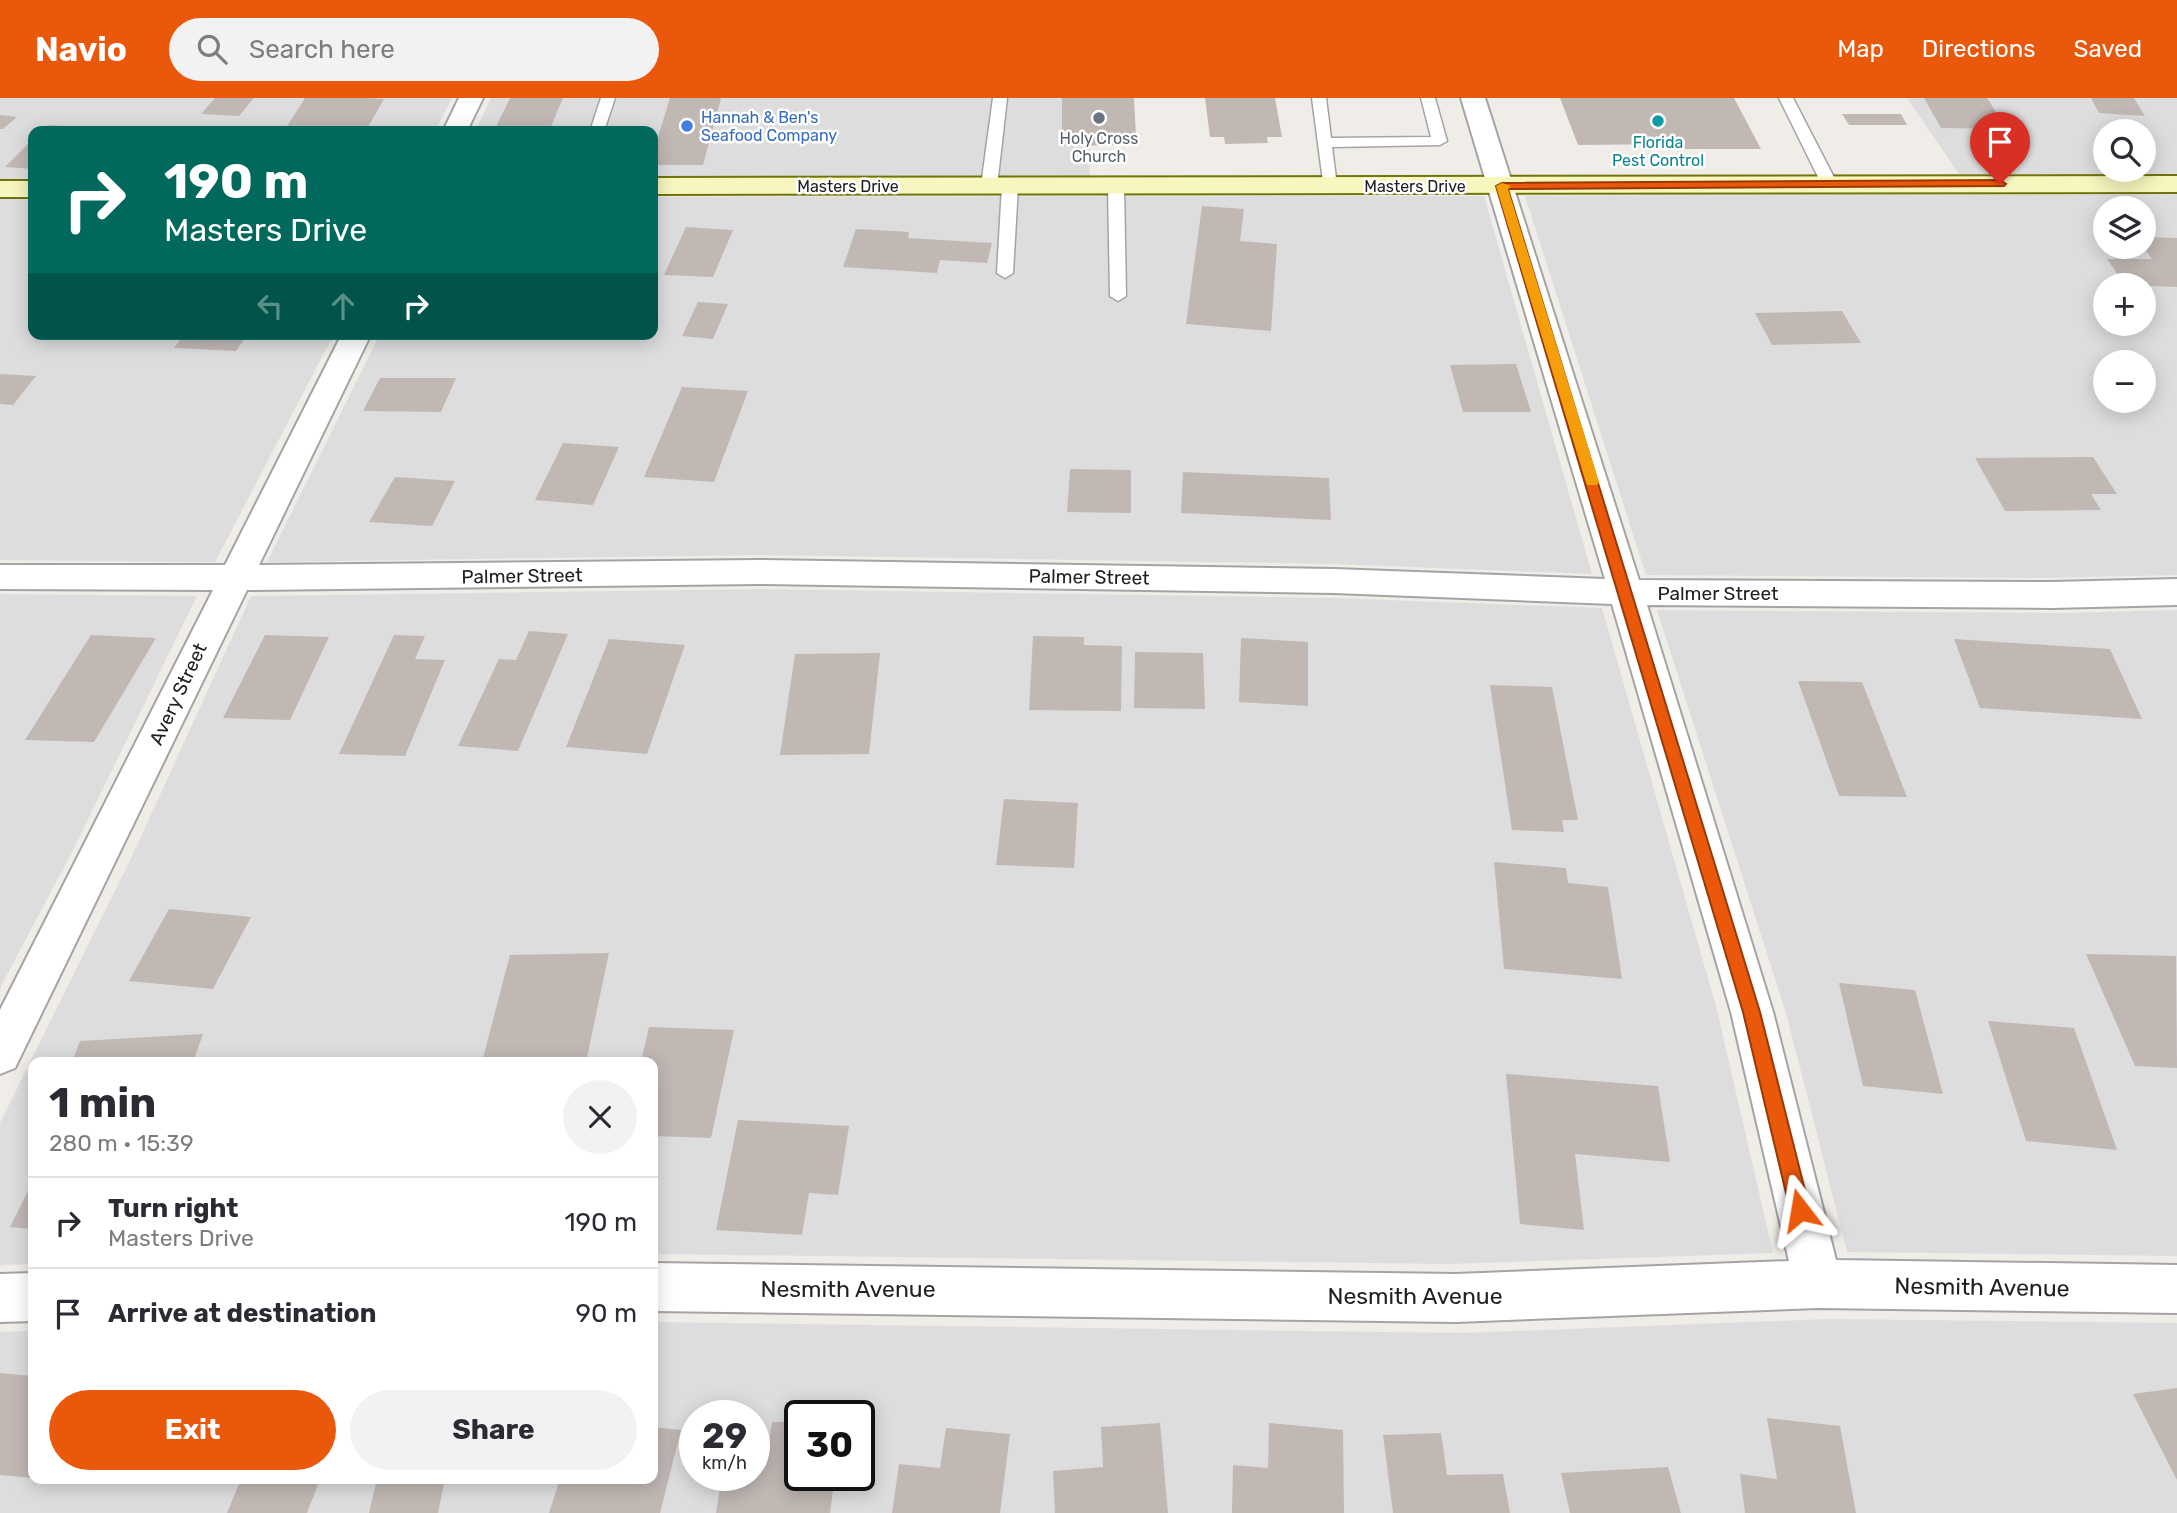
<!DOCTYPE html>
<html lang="en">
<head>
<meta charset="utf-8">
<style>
	body { margin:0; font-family:Rubik,sans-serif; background:#f2f2f3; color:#2b2b33; height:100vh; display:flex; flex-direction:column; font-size:26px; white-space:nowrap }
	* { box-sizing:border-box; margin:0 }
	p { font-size:23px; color:#7c7c81 }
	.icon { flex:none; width:38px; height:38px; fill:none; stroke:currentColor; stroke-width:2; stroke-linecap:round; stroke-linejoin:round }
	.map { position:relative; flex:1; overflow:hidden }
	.sheet { position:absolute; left:28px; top:959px; width:630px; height:427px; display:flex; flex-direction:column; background:#fff; border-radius:14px; box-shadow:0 4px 18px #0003 }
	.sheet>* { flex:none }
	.guide { position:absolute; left:28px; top:28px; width:630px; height:214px; border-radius:14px; box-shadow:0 4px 18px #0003; background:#00695c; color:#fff; overflow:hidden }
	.fabs { position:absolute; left:2093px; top:21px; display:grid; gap:14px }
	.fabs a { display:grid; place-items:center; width:63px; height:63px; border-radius:50%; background:#fff; box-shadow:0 4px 18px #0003; font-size:35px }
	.speed { position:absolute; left:679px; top:1302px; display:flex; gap:14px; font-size:35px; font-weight:700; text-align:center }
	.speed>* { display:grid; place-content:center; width:91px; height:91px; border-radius:50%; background:#fff; box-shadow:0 4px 18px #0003; line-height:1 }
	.speed small { font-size:18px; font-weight:400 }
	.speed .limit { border:4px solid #111; border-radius:10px; background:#fff; color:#111 }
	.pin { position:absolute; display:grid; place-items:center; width:60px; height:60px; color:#fff; margin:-72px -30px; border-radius:50% 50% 50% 0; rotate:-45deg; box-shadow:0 0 7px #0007 }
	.pin .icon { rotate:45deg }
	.me { position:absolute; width:77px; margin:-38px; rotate:346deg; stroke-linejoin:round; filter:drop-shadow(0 0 5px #0008) }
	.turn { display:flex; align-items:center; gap:24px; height:147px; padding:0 21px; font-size:32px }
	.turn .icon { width:91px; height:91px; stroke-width:2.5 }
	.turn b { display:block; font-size:49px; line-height:60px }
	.lanes { display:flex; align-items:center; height:66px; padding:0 21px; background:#0003; justify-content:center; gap:35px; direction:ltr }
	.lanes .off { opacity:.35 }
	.round { display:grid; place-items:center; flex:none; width:74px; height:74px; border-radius:37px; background:#f2f2f3 }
	.headline { display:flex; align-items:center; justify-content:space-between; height:119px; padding:0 21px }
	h1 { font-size:42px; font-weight:700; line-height:52px }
	.cta { display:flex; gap:14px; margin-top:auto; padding:14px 21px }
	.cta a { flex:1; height:80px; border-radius:42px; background:#ea580c; color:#fff; font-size:28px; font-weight:700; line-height:80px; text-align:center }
	.cta a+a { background:#f2f2f3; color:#2b2b33 }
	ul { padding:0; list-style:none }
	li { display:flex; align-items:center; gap:21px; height:91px; padding:0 21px; border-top:2px solid #e1e1e2 }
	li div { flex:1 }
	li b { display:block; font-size:26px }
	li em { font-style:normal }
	header { display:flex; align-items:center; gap:42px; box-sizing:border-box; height:98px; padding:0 35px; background:#ea580c; color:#fff }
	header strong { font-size:33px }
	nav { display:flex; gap:38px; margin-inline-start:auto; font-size:24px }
	.search { width:490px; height:63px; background:#f2f2f3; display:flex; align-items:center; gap:18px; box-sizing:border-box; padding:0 24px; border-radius:38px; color:#7c7c81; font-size:26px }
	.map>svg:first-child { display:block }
</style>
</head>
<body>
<header>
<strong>Navio</strong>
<div class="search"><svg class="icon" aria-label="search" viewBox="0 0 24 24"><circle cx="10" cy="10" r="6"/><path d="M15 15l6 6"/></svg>Search here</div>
<nav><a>Map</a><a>Directions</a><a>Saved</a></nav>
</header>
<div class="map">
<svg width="2177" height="1415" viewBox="0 0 2177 1415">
	<rect width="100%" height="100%" fill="#f0ece7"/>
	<path fill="#dedddd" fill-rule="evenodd" d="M 0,0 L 452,0 L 435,33 L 33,33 L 33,81 L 0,81 Z
		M 491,0 L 1090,0 L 1090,78 L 653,78 L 653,33 L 475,33 Z
		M 1907,0 L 2177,0 L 2177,76 L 1959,76 ZM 2105,33 L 2144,33 L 2144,72 L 2105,72 Z
		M 2177,96 L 2177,477 L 2041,480 L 1646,477 L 1525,98 ZM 2105,110 L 2144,110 L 2144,149 L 2105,149 ZM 2105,187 L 2144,187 L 2144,226 L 2105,226 ZM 2105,264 L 2144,264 L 2144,303 L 2105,303 Z
		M 1484,98 L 1592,476 L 1331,466 L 761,457 L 267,464 L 380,236 L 653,236 L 653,99 Z
		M 0,101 L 33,101 L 33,236 L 334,236 L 215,464 L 0,462 Z
		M 757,491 L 1336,500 L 1602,510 L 1717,912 L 1773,1155 L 1449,1166 L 653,1156 L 653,964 L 33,964 L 33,1166 L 0,1167 L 0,1025 L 133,756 L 251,498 Z
		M 0,496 L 197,498 L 72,754 L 0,890 Z
		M 1657,512 L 2062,515 L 2177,512 L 2177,1158 L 1847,1154 L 1786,915 Z
		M 1829,1221 L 2177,1225 L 2177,1415 L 0,1415 L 0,1234 L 33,1233 L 33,1381 L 653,1381 L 653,1224 L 1462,1235 ZM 695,1318 L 754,1318 L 754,1377 L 695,1377 ZM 800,1318 L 859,1318 L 859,1377 L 800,1377 Z"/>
	<path fill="#c1b8b4" d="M 215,0 L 254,0 L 239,18 L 201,16 Z
		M 305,0 L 366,0 L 384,1 L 368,29 L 340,29 L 337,33 L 284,33 Z
		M 510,0 L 563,0 L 549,33 L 494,33 Z
		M 670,0 L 721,0 L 703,67 L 653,67 L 653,55 Z
		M 1062,0 L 1134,0 L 1136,39 L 1126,39 L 1126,47 L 1062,48 Z
		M 1205,0 L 1275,0 L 1282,39 L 1267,39 L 1268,45 L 1225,46 L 1224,39 L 1210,39 Z
		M 1560,0 L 1734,0 L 1761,51 L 1682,51 L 1679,46 L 1578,47 Z
		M 1924,0 L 1987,0 L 2007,31 L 1941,30 Z
		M 2091,0 L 2134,0 L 2145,18 L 2099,15 Z
		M 1842,16 L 1901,16 L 1907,27 L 1849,27 Z
		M 0,17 L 17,19 L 3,31 L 0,31 Z
		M 48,27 L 81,29 L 77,33 L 42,33 Z
		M 33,41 L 33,71 L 5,69 Z
		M 1202,108 L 1244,111 L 1240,143 L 1277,146 L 1271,233 L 1186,226 Z
		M 686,129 L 733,132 L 713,179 L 664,177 Z
		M 856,131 L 909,134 L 908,140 L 992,145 L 987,165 L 940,162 L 937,175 L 843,169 Z
		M 2144,139 L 2177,140 L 2177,189 L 2125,187 L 2107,161 L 2152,161 L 2144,150 Z
		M 698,204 L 728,206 L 713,241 L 682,238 Z
		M 1842,213 L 1861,245 L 1772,247 L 1755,215 Z
		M 184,236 L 248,236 L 236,253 L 174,250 Z
		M 1516,266 L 1531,314 L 1463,314 L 1450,267 Z
		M 0,276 L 36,278 L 13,307 L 0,306 Z
		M 380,280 L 456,280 L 441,314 L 363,313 Z
		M 682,289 L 748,293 L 714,384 L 644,379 Z
		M 563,345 L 619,349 L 593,407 L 535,402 Z
		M 2093,359 L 2117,396 L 2091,396 L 2101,412 L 2005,413 L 1975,360 Z
		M 1070,371 L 1131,372 L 1131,415 L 1067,414 Z
		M 1183,374 L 1329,380 L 1331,422 L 1181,415 Z
		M 395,379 L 455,383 L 432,428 L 369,424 Z
		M 529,533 L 568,536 L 518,653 L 458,648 L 499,561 L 516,562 Z
		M 91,537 L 156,540 L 94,644 L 25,642 Z
		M 265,537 L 329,539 L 290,622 L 223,620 Z
		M 394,537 L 425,538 L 415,561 L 445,562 L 405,658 L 339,656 Z
		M 1033,538 L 1084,539 L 1084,547 L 1122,548 L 1121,613 L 1029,612 Z
		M 1241,540 L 1308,544 L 1308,608 L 1239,604 Z
		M 609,541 L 685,547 L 647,656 L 566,649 Z
		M 1954,541 L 2110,551 L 2142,621 L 1980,610 Z
		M 1135,554 L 1203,555 L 1205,611 L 1134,610 Z
		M 880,555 L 869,656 L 780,657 L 795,556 Z
		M 1798,583 L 1862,584 L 1907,699 L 1839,698 Z
		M 1490,587 L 1552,589 L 1578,722 L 1562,722 L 1564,734 L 1512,732 Z
		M 1004,701 L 1078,705 L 1074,770 L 996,767 Z
		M 1494,764 L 1566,770 L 1568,785 L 1608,789 L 1622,881 L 1504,871 Z
		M 169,811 L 251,819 L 213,891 L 129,883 Z
		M 609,855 L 586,964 L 482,964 L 510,857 Z
		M 2086,856 L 2176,858 L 2177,970 L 2135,968 Z
		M 1839,885 L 1915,892 L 1943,996 L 1863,988 Z
		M 1988,923 L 2074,930 L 2117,1052 L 2026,1043 Z
		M 649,929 L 734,932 L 711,1040 L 653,1038 L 653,964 L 641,964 Z
		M 203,936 L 193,964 L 72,964 L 80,943 Z
		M 1506,976 L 1658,988 L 1670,1064 L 1575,1056 L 1584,1132 L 1520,1126 Z
		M 738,1022 L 849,1028 L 838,1097 L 809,1095 L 802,1137 L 716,1132 Z
		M 33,1083 L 33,1131 L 10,1129 Z
		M 0,1275 L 33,1278 L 33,1380 L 0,1377 Z
		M 2177,1290 L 2177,1382 L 2133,1296 Z
		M 1767,1320 L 1840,1328 L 1856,1415 L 1745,1415 L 1740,1376 L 1777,1381 Z
		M 772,1324 L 800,1324 L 800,1377 L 835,1377 L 830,1415 L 716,1415 L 722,1377 L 754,1377 L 754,1367 L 766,1368 Z
		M 1160,1325 L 1168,1415 L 1055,1415 L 1053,1373 L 1103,1369 L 1101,1329 Z
		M 1269,1325 L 1343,1332 L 1344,1415 L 1232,1415 L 1233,1367 L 1268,1370 Z
		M 653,1329 L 681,1332 L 660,1415 L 549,1415 L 560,1381 L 653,1381 Z
		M 946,1330 L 1010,1336 L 1000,1415 L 892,1415 L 899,1366 L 940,1370 Z
		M 1441,1335 L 1447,1377 L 1503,1376 L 1510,1415 L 1393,1415 L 1383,1337 Z
		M 1668,1369 L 1681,1415 L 1570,1415 L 1561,1375 Z
		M 241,1381 L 320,1381 L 307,1415 L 227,1415 Z
		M 377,1381 L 445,1381 L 438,1415 L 369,1415 Z"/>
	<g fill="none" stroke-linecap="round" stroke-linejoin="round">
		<g stroke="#a4a4a4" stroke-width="3">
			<path id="lane" d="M 601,0 L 615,0 L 604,33 L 590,33 Z
				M 993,0 L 1007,0 L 997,88 L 989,93 L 981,88 Z
				M 1312,0 L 1326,0 L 1331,40 L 1431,39 L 1421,0 L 1435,0 L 1447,43 L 1440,47 L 1332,49 L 1337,88 L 1329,93 L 1324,91 Z
				M 1779,0 L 1793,0 L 1838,87 L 1835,90 L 1830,92 L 1822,87 Z
				M 1010,83 L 1018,88 L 1013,175 L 1005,180 L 997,175 L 1002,88 Z
				M 1116,83 L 1124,88 L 1126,198 L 1118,203 L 1110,198 L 1108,88 Z"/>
		</g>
		<g stroke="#a4a4a4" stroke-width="4">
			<path id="street" d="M 459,0 L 483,0 L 467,33 L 443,33 Z
				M 1461,0 L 1485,0 L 1639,482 L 2051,484 L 2177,481 L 2177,507 L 2051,510 L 1647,507 L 1773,914 L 1836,1162 L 2177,1167 L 2177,1215 L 1818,1210 L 1456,1224 L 653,1213 L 653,1165 L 1456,1176 L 1789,1163 L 1731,914 L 1612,506 L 1334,495 L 759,486 L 247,492 L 15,970 L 0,976 L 0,912 L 213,492 L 0,491 L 0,467 L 225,467 L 342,236 L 371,236 L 259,467 L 759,462 L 1334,471 L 1605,481 Z
				M 33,1175 L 33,1223 L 0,1224 L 0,1176 Z"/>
		</g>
		<g stroke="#71740a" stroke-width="4">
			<path id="secondary" d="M 2177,78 L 2177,94 L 653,96 L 653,80 Z
				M 0,83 L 33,83 L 33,99 L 0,99 Z"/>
		</g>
		<use href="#lane" fill="#fff" fill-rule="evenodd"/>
		<use href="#street" fill="#fff" fill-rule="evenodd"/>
		<use href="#secondary" fill="#f7f6be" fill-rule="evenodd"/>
	</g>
	<path fill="#ea580c" stroke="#983908" stroke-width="2" d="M 2000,82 L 2006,86 L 2004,88 L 1508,91 L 1760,914 L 1810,1112 L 1807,1119 L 1800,1122 L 1793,1119 L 1790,1112 L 1743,914 L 1496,88 L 1502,85 Z"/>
	<path fill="#f59e0b" d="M 1502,85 L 1511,88 L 1508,91 L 1599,384 L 1597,387 L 1587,387 L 1586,384 L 1496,88 Z"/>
	<circle fill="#6b7280" stroke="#fff" stroke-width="2.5" cx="1099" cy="20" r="7"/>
	<circle fill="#0f9aa8" stroke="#fff" stroke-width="2.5" cx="1658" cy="23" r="7"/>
	<circle fill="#3f7fe0" stroke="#fff" stroke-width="2.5" cx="687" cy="28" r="7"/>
	<g text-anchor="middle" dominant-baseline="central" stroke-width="5" stroke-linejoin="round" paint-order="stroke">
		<g font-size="16" fill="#366cbe" stroke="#fff" text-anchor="start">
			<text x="701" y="19">Hannah &amp; Ben's<tspan x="701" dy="18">Seafood Company</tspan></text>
		</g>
		<g font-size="16" fill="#5b616d" stroke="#fff">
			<text x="1099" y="40">Holy Cross<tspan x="1099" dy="18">Church</tspan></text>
		</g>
		<g font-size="16" fill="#0d838f" stroke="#fff">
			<text x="1658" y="44">Florida<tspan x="1658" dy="18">Pest Control</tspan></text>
		</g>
		<g font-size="16" fill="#202020" stroke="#fff">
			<text x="848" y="88">Masters Drive</text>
			<text x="1415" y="88">Masters Drive</text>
		</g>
		<g font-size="19" fill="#202020" stroke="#fff">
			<text transform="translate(522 478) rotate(-1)">Palmer Street</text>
			<text transform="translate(1089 479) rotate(1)">Palmer Street</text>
			<text x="1718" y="495">Palmer Street</text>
			<text transform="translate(178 596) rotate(-65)">Avery Street</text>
		</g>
		<g font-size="23" fill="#202020" stroke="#fff">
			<text transform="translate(1982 1189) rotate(1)">Nesmith Avenue</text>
			<text x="848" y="1191">Nesmith Avenue</text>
			<text x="1415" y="1198">Nesmith Avenue</text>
		</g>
	</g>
</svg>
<div class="fabs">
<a><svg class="icon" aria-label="search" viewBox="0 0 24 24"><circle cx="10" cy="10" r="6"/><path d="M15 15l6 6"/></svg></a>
<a><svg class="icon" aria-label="layers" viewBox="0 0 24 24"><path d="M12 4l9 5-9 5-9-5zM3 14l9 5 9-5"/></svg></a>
<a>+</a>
<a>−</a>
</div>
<div class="speed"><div>29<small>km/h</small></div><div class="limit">30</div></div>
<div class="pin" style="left:2000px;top:86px;background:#d93025"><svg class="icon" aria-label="arrive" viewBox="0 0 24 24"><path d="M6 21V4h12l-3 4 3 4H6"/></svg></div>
<svg class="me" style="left:1800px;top:1112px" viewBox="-20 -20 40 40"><path d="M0-17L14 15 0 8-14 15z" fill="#ea580c" stroke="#fff" stroke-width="4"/></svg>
<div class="guide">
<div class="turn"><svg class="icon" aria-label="right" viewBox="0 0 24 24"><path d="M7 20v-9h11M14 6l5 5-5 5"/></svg><div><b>190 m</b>Masters Drive</div></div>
<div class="lanes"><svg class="icon off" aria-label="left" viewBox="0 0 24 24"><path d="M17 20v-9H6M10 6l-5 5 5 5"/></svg><svg class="icon off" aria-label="ahead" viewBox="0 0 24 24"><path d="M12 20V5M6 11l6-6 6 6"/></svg><svg class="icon" aria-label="right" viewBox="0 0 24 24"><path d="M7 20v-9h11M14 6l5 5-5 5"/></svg></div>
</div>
<section class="sheet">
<div class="headline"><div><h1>1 min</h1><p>280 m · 15:39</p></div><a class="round"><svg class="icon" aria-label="close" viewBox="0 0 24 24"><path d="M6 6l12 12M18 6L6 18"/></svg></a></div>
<ul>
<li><svg class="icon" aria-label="right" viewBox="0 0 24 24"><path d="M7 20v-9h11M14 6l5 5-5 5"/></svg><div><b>Turn right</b><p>Masters Drive</p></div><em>190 m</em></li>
<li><svg class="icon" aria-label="arrive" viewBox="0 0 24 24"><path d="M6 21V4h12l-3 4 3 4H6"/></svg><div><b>Arrive at destination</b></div><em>90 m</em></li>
</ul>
<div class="cta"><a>Exit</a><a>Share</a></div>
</section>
</div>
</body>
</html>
